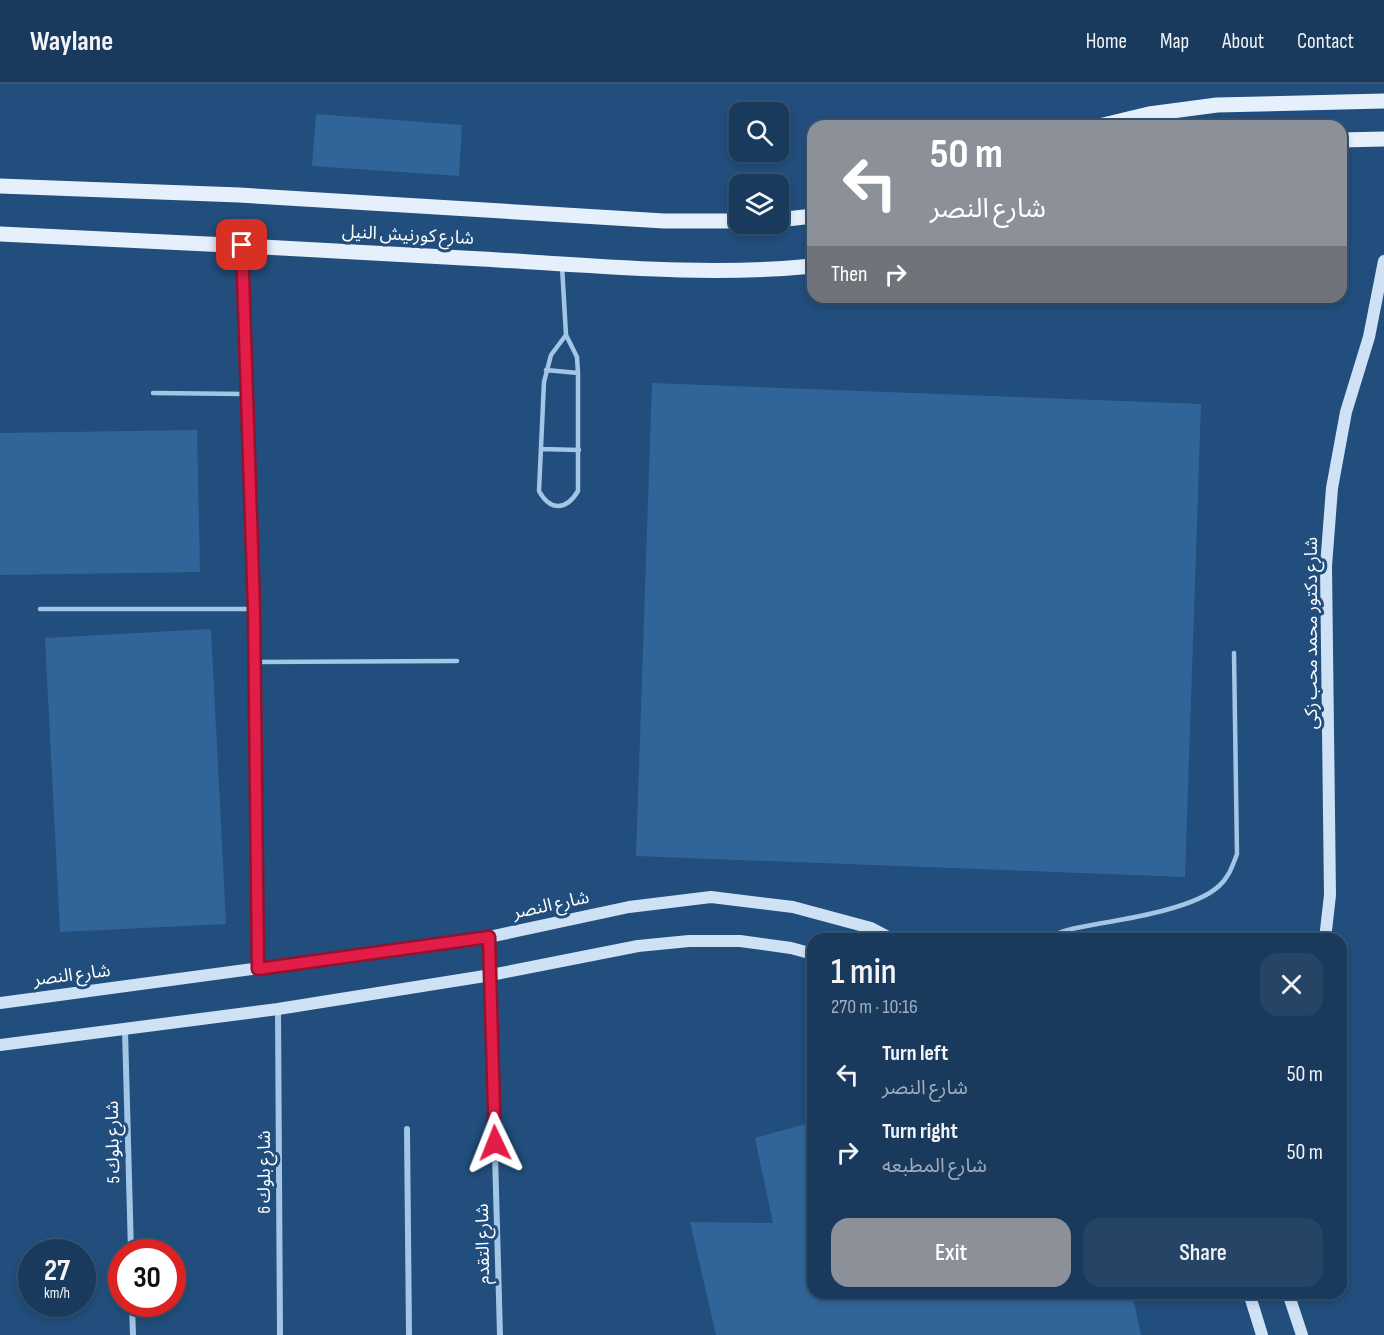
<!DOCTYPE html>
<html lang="en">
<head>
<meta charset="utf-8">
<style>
	body { margin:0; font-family:"Sofia Sans Condensed","Noto Sans Arabic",sans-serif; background:#264566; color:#f1f3f6; height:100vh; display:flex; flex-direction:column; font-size:22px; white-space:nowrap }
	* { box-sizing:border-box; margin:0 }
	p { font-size:20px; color:#9fadbc }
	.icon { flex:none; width:33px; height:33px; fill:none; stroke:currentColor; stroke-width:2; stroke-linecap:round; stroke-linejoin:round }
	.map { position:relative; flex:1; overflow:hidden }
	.panel { position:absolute; left:807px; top:849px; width:540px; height:366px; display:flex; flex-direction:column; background:#193a5d; border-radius:18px; box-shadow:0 3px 9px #0003,0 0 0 2px #375472 }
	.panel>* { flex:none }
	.hud { position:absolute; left:807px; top:36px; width:540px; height:183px; border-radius:18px; box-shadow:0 3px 9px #0003,0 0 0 2px #375472; background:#8c9099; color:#fff; overflow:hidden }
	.fabs { position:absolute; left:729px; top:18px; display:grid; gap:12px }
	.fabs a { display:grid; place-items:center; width:60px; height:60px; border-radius:12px; background:#193a5d; box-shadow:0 3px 9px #0003,0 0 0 2px #375472; font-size:30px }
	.speed { position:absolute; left:18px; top:1155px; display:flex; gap:12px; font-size:30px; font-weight:700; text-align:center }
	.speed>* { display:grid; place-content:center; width:78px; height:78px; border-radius:50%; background:#193a5d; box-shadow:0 3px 9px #0003,0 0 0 2px #375472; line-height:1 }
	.speed small { font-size:15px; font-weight:400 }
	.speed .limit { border:9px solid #d22; background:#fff; color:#111 }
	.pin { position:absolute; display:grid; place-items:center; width:51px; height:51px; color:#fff; margin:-26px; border-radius:12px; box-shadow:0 3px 9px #0006 }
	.me { position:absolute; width:66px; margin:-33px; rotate:358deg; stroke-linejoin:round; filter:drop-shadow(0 0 4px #0008) }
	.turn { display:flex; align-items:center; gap:21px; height:126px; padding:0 24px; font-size:27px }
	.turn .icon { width:78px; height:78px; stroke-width:2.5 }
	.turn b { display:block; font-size:42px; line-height:51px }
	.then { display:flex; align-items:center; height:57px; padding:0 24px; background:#0003; gap:12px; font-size:22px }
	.round { display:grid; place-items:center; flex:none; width:63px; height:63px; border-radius:18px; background:#264566 }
	.head { display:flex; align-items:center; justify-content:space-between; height:102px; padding:0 24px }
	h1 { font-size:36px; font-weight:600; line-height:45px }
	.action { display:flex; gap:12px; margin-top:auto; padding:12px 24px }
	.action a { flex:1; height:69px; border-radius:18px; background:#8c9099; color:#fff; font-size:24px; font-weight:600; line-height:69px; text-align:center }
	.action a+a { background:#264566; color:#f1f3f6 }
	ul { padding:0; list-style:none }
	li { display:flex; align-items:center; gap:18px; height:78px; padding:0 24px }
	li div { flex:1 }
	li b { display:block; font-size:22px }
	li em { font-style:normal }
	header { display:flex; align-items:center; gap:36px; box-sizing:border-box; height:84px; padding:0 30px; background:#193a5d; border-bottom:2px solid #375472 }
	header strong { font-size:28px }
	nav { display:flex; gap:33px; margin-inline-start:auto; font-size:21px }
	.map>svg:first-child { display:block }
</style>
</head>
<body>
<header>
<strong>Waylane</strong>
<nav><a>Home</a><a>Map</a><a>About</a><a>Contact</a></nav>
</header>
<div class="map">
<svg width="1384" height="1251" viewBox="0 0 1384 1251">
	<rect width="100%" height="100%" fill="#214e7c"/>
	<path fill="#316599" d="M 316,30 L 462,41 L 459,92 L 312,82 Z
		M 652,299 L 1201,320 L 1185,793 L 636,772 Z
		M 197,346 L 200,488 L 0,491 L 0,349 Z
		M 211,545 L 226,840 L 60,848 L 45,554 Z
		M 813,1038 L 813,1209 L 1132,1209 L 1141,1251 L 716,1251 L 690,1138 L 773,1139 L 755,1054 Z"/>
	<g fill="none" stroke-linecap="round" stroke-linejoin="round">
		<path stroke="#a4c6e6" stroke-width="4.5" d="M 562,182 L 566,251
			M 566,251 L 577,273 L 578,289 L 578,407 C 566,427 550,427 539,407 L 544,298 L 551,271 Z
			M 546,286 L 578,289
			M 153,309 L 246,310
			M 541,365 L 579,366
			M 40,525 L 254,525
			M 254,578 L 457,577
			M 1048,855 C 1060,846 1077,844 1092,841 C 1125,835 1194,825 1219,802 C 1229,793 1232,783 1237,770 L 1234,569"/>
		<path stroke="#a4c6e6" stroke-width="6" d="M 241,162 L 254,525 L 257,885
			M 489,853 L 500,1251
			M 278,925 L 280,1251
			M 125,946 L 131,1168
			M 407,1045 L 409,1251
			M 132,1220 L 133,1251"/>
		<path stroke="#cee1f5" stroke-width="12" d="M 1325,855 L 1330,811 L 1326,482 L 1332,404 L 1346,328 L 1369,253 L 1384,177
			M 0,919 L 489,853 L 629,823 L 711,813 L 793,823 L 871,844 L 892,855
			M 0,961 L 278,925 L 491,891 L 638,862 L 689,857 L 740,857 L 791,864 L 813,870
			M 1249,1209 L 1262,1251
			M 1288,1209 L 1302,1251"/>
		<path stroke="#e6f0fd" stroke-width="15" d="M 1099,42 L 1149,30 L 1217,21 L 1384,17
			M 1341,56 L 1384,55
			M 0,102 L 239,111 L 664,137 L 740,137
			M 778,136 L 813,132
			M 0,150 C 161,157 321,166 482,175 C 591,181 703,193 813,182"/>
	</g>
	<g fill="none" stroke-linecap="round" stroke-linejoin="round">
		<g stroke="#92132f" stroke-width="15">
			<path id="route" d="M 242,161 L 254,525 L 258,885 L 489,853 L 495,1059"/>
		</g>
		<use href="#route" stroke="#e11d48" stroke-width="10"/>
	</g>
	<g text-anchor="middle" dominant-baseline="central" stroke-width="6" stroke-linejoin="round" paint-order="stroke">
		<g font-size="18" fill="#fff" stroke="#214e7c">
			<text transform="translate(408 151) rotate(3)">شارع كورنيش النيل</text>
			<text transform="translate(1311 549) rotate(-90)">شارع دكتور محمد محب زكى</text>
			<text transform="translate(551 821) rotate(-12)">شارع النصر</text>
			<text transform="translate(72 891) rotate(-7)">شارع النصر</text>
			<text transform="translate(113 1058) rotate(-91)">شارع بلوك 5</text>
			<text transform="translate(264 1088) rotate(-90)">شارع بلوك 6</text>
			<text transform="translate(483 1160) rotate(-91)">شارع التقدم</text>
		</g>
	</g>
</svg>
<div class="fabs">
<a><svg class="icon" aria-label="search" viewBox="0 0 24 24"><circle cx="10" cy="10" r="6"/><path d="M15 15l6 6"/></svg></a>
<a><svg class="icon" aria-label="layers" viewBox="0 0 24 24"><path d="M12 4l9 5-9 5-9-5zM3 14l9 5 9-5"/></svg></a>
</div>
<div class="speed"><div>27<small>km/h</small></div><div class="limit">30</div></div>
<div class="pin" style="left:242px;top:161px;background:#d93025"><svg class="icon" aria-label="arrive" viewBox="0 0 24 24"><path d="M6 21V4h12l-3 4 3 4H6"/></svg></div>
<svg class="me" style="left:495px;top:1059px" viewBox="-20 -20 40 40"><path d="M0-17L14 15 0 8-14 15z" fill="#e11d48" stroke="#fff" stroke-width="4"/></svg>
<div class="hud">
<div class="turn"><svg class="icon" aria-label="left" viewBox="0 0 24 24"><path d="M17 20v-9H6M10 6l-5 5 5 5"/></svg><div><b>50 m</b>شارع النصر</div></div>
<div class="then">Then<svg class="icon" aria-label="right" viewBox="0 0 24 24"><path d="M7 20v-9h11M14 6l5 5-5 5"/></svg></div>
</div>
<section class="panel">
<div class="head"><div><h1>1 min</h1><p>270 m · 10:16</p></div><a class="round"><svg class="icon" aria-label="close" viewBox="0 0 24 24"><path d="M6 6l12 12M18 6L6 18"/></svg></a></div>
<ul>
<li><svg class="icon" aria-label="left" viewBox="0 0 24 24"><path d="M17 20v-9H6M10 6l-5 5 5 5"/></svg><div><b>Turn left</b><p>شارع النصر</p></div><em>50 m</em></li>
<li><svg class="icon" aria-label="right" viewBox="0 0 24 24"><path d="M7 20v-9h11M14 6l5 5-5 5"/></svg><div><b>Turn right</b><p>شارع المطبعه</p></div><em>50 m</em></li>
</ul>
<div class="action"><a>Exit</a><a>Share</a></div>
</section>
</div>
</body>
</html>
